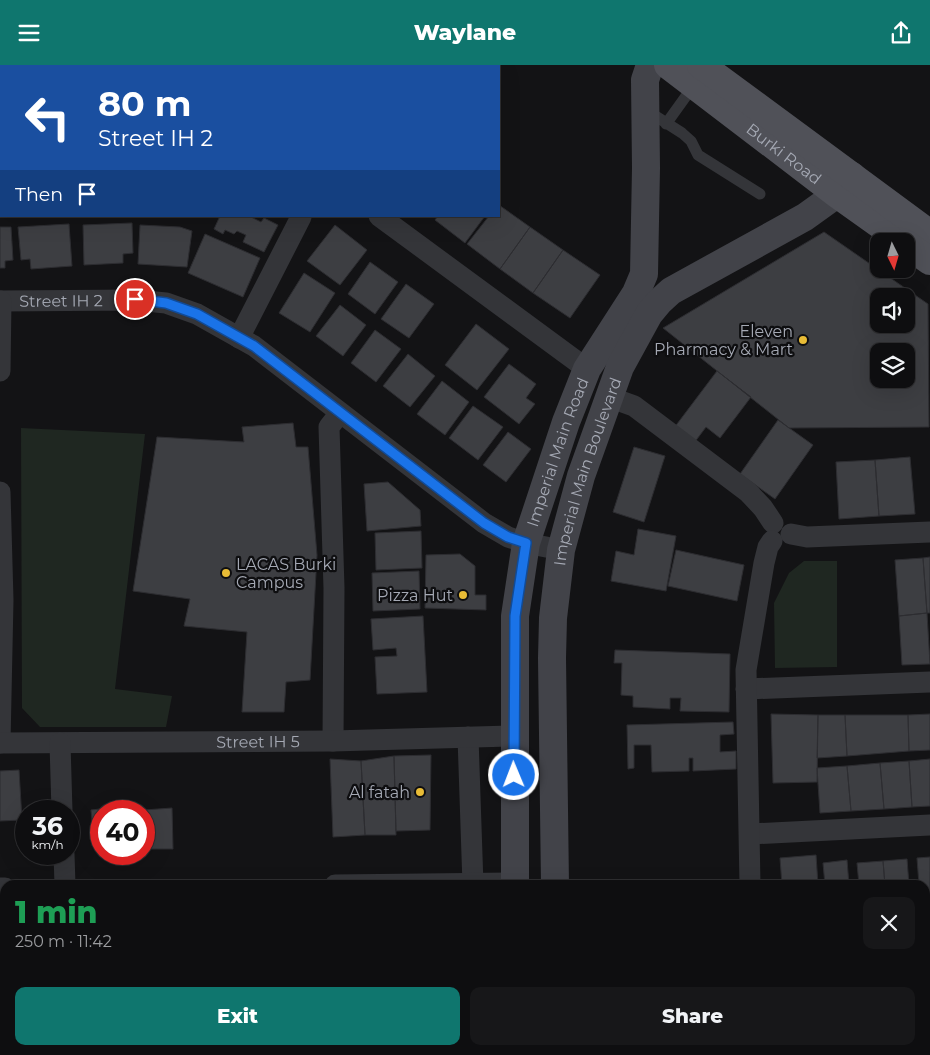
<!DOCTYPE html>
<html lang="en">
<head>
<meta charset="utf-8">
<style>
	body { margin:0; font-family:Montserrat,sans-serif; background:#171719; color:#f1f3f6; height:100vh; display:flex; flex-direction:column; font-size:19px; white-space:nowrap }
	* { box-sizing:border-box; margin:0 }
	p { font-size:16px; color:#9b9c9f }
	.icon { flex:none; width:28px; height:28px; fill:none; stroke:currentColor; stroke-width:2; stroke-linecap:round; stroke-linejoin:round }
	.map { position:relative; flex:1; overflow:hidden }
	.drawer { position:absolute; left:0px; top:815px; width:930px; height:175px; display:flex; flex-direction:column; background:#0e0e10; border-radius:15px 15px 0 0; box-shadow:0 5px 20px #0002,0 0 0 1px #2e2e30 }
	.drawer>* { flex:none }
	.hud { position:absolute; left:0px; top:0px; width:500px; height:152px; box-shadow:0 5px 20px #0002,0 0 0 1px #2e2e30; background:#1a4fa0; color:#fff; overflow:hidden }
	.needle { width:32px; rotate:175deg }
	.buttons { position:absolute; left:870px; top:168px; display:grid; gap:10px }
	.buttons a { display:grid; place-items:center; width:45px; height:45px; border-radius:10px; background:#0e0e10; box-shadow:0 5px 20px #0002,0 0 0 1px #2e2e30; font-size:25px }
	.speed { position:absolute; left:15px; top:735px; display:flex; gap:10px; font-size:25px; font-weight:700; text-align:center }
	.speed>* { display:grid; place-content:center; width:65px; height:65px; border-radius:50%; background:#0e0e10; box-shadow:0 5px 20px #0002,0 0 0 1px #2e2e30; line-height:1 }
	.speed small { font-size:12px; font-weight:400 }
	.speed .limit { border:8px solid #d22; background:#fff; color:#111 }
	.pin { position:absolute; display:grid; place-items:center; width:42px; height:42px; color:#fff; margin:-21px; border:2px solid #fff; border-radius:50%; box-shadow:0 1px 5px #0007 }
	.me { position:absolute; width:55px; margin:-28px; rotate:359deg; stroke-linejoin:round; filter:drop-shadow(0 0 4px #0008) }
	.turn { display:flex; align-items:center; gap:18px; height:105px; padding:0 15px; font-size:22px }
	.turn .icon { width:65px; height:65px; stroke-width:2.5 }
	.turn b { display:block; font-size:35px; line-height:42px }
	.then { display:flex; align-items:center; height:48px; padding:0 15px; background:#0003; gap:10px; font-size:19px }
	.round { display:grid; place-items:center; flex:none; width:52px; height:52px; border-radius:10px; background:#171719 }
	.headline { display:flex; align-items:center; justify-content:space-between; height:85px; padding:0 15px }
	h1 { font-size:30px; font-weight:800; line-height:38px; color:#1e9e55 }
	.primary-button { display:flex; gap:10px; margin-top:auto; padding:10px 15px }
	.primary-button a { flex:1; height:58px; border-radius:10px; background:#0f766e; color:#fff; font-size:20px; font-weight:800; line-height:58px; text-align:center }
	.primary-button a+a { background:#171719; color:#f1f3f6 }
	header { display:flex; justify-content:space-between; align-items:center; height:65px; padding:0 15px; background:#0f766e; color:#fff; font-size:22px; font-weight:800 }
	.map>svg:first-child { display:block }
</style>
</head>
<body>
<header><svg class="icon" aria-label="menu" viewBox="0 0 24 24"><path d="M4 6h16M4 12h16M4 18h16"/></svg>Waylane<svg class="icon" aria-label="share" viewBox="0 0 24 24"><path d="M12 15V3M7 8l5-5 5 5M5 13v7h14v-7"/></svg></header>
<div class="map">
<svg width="930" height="990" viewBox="0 0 930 990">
	<rect width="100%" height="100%" fill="#131315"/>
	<path fill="#1f2721" d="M 21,363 L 145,369 L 115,624 L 172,631 L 166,662 L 40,662 L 22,643 Z
		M 804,496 L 837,496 L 837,602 L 775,603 L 774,538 L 789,508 Z"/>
	<path fill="#3d3e42" stroke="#2d2d31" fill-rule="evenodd" d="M 499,140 L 530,162 L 500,204 L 467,179 L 489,151 L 499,151 Z
		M 220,151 L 249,151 L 261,157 L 264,153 L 278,160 L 264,187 L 243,177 L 246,170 L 237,166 L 234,169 L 225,165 L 223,169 L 214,164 Z
		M 438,151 L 485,151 L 465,178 L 435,155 Z
		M 132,158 L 133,188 L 123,189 L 123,198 L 84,200 L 83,160 Z
		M 69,159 L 72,201 L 31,204 L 30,194 L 21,195 L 18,162 Z
		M 140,160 L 180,162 L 192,166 L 187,202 L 138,199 Z
		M 335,160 L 367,185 L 340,220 L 307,196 Z
		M 0,162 L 11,162 L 13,195 L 5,196 L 5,203 L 0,203 Z
		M 530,162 L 563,185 L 533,228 L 500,204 Z
		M 824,167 L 928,239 L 929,362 L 789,363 L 663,263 ZM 879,231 L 906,231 L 906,259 L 879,259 ZM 879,286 L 906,286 L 906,314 L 879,314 Z
		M 205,169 L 260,193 L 243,232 L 188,208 Z
		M 563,185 L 600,210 L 570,253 L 533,228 Z
		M 370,197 L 398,217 L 375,249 L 348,229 Z
		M 304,208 L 335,228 L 310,267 L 279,248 Z
		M 406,219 L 434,239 L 409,273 L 381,254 Z
		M 340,240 L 366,260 L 343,291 L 316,271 Z
		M 476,259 L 509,284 L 477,325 L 445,300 Z
		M 375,265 L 401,284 L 376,317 L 351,298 Z
		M 408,289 L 435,311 L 410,342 L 383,321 Z
		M 509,299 L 536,319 L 526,333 L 535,339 L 519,359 L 484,332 Z
		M 717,306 L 751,332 L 720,373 L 706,362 L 694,378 L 674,363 Z
		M 442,316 L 469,337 L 445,370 L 417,349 Z
		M 473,341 L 503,362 L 478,395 L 449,373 Z
		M 778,355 L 813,380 L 775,434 L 740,409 Z
		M 293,358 L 296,382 L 308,382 L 317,490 L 310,615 L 286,617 L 284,647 L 242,647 L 247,567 L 184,561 L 190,534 L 133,526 L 157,372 L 244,377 L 242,362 Z
		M 508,367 L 531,384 L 506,417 L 483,400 Z
		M 634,382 L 665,391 L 644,457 L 613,447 Z
		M 910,392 L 915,449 L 879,451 L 875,395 Z
		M 875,395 L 879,451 L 839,454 L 836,397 Z
		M 388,417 L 420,445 L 421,461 L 367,466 L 364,419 Z
		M 638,464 L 676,471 L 666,526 L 611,516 L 616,486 L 634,490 Z
		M 421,466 L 422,503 L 376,505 L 375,468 Z
		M 676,485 L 744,500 L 737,536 L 668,521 Z
		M 460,489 L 475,501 L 475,530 L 486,530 L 486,545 L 425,543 L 426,490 Z
		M 930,492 L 930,548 L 927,548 L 923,493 Z
		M 923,493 L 927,548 L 899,551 L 895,495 Z
		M 419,506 L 420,544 L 373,546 L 372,508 Z
		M 927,548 L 930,599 L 902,600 L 899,551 Z
		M 423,551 L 427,627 L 377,629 L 375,592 L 397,591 L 396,583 L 373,585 L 371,554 Z
		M 615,585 L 730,589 L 729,647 L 680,646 L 681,633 L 670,633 L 670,644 L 633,642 L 633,631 L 621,630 L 622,598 L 614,598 Z
		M 771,649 L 818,650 L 817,717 L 773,718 Z
		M 930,649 L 930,685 L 909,686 L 908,650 Z
		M 818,650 L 845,650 L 847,691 L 817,693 Z
		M 845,650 L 908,650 L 909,686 L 847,691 Z
		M 733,657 L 734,669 L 720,670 L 720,687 L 736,686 L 736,704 L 693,706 L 693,693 L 689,693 L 689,706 L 652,707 L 651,680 L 634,680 L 634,703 L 628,704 L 627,660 Z
		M 431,690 L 430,765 L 396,766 L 394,691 Z
		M 394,691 L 396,770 L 365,770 L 361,696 Z
		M 330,694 L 361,696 L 365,770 L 333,772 Z
		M 930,694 L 930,741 L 912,742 L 909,696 Z
		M 909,696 L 912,742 L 884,744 L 880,698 Z
		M 880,698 L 884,744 L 851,746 L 847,701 Z
		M 847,701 L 851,746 L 820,748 L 817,703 Z
		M 19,705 L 22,755 L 0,756 L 0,706 Z
		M 109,743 L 109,746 L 101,746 L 101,774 L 94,775 L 91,745 Z
		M 172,743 L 173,784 L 146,784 L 144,745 Z
		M 816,790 L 818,820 L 782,820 L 780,793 Z
		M 930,792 L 930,834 L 925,834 L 925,820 L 919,820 L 917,793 Z
		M 907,794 L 909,820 L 885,820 L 883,796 Z
		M 847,795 L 849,820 L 825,820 L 823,798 Z
		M 883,796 L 885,820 L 859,820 L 857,798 Z
		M 925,846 L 930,846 L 930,886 L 925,886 Z
		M 0,854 L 5,854 L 5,884 L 0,884 Z
		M 0,887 L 5,887 L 5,914 L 0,914 Z
		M 668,985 L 715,985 L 716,990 L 668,990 Z"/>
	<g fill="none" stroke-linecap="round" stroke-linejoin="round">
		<path stroke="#343539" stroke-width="11" d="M 110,0 L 115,1
			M 646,45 L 682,68 L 691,76 L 698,90 L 760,129
			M 666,59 L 694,20"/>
		<g stroke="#343539" stroke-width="21">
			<path d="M 0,102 L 1,102"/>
			<path d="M 379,151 L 587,304"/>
			<path id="s1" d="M 0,236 L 135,235 L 166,238 L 197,249 L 254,281 L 484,458 L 508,472 L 526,478 L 561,485"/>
			<path d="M 239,273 L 301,152"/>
			<path d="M 0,306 L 1,236"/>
			<path d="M 609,332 L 634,341 L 748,427 L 763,443 L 773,458"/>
			<path d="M 0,427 L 3,535 L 0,678"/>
			<path d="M 791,469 L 807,472 L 930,467"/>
			<path d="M 746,624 L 930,617"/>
			<path d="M 468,672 L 473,820"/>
			<path d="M 333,676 L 334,523 L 329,362 L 340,348"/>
			<path id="s2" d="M 0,678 L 333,676 L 514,671"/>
			<path d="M 60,678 L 62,746"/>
			<path d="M 751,769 L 930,760"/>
			<path d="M 64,789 L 65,820"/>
			<path d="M 335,820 L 515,818"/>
			<path d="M 750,820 L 746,605 L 764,498 L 768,482 L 772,476"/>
			<path d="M 0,823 L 5,823"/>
			<path d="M 925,906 L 930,906"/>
			<path d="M 68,985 L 68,990"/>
			<path d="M 475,985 L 475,990"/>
			<path d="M 752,985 L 752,990"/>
		</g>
		<g stroke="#424349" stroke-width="28">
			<path id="s3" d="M 515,820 L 515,551 L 526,478 L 566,357 L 587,304 L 636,228 L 644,209 L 646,103 L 645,15 L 650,0"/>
			<path id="s4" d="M 555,820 L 552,593 L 553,553 L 561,485 L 581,411 L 620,302 L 649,249 L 659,237 L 671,226 L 805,152 L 837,129 L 852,111"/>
			<path d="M 515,985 L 515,990"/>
			<path d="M 558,985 L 558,990"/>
		</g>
		<g stroke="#505158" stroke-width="28">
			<path id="s5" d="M 668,0 L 837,129 L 903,176"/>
			<path d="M 701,0 L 930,169"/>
			<path d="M 906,179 L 930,196"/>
		</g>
	</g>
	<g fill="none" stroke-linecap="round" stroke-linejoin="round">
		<g stroke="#114b97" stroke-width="12">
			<path id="route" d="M 135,234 L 166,238 L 197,249 L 254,281 L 484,458 L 508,472 L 526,478 L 515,551 L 514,710"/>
		</g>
		<use href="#route" stroke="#1a73e8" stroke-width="9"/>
	</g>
	<g fill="#e9bc36" stroke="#0e0e10" stroke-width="2">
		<circle cx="803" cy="275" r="5"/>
		<circle cx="226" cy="508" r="5"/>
		<circle cx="463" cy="530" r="5"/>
		<circle cx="420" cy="727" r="5"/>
	</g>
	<g text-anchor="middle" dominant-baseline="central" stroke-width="4.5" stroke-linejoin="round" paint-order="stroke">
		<g font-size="16" fill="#a5a9b4" stroke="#0e0e10">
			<text stroke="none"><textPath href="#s5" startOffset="146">Burki Road</textPath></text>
			<text stroke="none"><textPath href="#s1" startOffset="61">Street IH 2</textPath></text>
			<text stroke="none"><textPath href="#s3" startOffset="439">Imperial Main Road</textPath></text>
			<text stroke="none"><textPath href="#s4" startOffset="418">Imperial Main Boulevard</textPath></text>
			<text stroke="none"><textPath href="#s2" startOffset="258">Street IH 5</textPath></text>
		</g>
		<g font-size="16" fill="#a5a9b4" stroke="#0e0e10" text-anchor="end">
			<text x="793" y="266">Eleven<tspan x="793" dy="18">Pharmacy &amp; Mart</tspan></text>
			<text x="236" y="499" text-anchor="start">LACAS Burki<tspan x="236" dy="18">Campus</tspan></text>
			<text x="453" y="530">Pizza Hut</text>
			<text x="410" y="727">Al fatah</text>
		</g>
	</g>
</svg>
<div class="buttons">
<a><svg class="needle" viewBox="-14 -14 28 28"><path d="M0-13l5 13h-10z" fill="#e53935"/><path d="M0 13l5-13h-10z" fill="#9b9c9f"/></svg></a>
<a><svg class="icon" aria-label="sound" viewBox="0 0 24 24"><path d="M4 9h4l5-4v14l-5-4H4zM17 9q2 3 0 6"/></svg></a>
<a><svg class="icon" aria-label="layers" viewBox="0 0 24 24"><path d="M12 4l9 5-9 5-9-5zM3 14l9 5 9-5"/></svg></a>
</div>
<div class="speed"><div>36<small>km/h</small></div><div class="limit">40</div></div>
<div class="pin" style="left:135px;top:234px;background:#d93025"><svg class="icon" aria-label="arrive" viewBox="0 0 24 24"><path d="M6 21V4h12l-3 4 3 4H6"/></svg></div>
<svg class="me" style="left:514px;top:710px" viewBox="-20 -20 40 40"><circle r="17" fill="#1a73e8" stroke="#fff" stroke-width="3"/><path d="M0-11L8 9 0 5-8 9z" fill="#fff"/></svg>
<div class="hud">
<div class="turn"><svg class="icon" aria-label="left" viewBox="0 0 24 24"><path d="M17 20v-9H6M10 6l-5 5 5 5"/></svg><div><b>80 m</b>Street IH 2</div></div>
<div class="then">Then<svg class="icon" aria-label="arrive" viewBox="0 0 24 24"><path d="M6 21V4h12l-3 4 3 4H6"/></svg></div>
</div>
<section class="drawer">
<div class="headline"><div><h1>1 min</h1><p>250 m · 11:42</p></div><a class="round"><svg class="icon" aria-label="close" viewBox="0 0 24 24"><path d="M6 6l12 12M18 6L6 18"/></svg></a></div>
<div class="primary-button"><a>Exit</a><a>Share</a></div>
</section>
</div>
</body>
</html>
